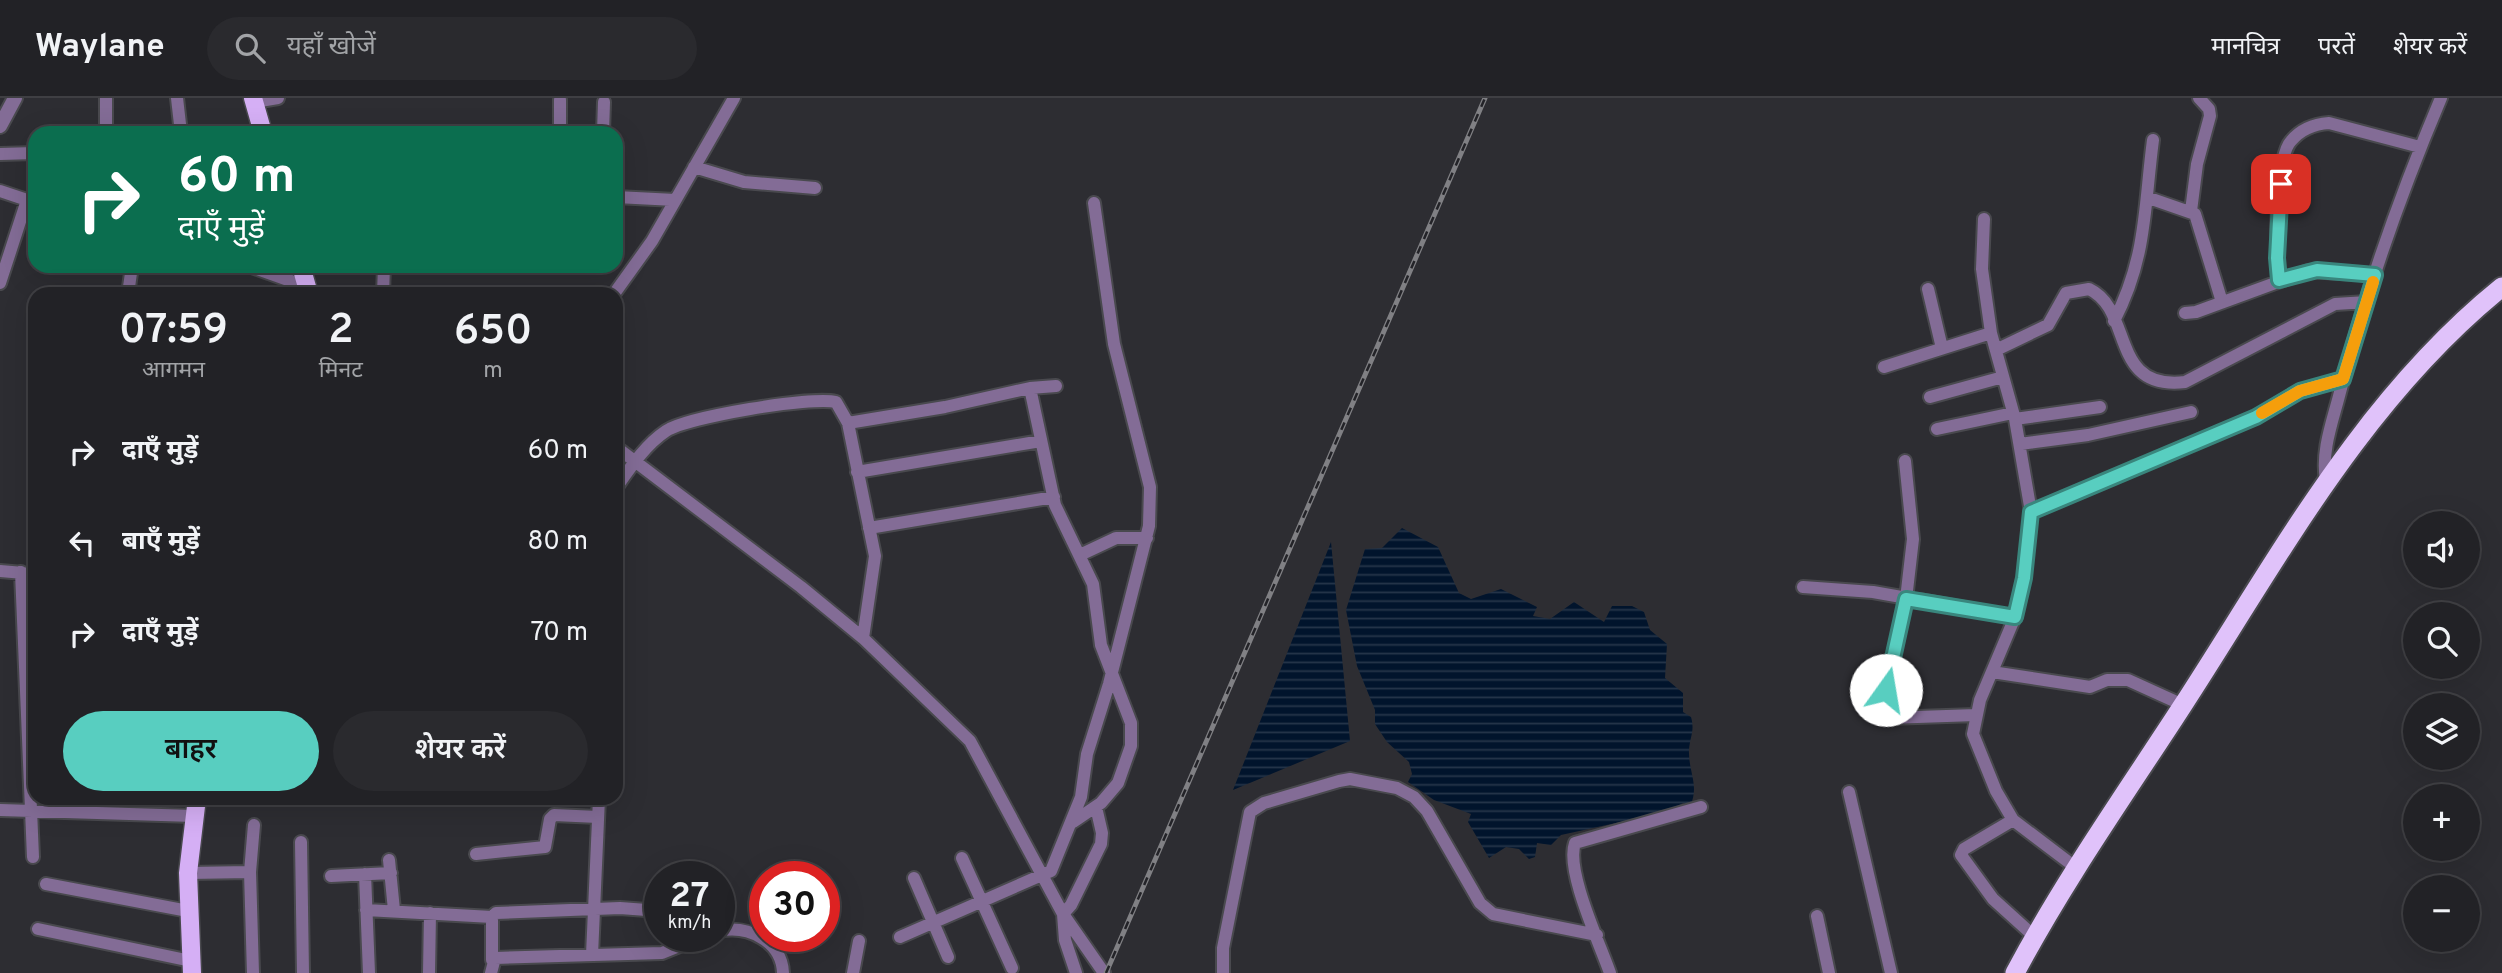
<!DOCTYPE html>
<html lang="hi">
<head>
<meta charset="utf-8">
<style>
	body { margin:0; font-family:Overpass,"Noto Sans Devanagari",sans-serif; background:#2a2a2e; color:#f1f3f6; height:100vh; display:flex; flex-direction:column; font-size:26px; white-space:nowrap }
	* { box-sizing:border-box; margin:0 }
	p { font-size:23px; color:#a2a4a7 }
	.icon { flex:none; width:38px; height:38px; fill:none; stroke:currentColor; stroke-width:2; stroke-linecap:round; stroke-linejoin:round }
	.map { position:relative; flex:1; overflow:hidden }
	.side { position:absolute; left:28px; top:189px; width:595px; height:518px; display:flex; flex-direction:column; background:#222226; border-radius:21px; box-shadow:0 7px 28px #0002,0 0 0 2px #3f3f43 }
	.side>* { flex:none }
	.top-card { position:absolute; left:28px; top:28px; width:595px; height:147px; border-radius:21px; box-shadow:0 7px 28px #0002,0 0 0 2px #3f3f43; background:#0b6e4f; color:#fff; overflow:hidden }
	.tools { position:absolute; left:2403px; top:413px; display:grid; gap:14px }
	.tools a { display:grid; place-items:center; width:77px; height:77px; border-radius:50%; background:#222226; box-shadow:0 7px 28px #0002,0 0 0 2px #3f3f43; font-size:35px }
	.speed { position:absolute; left:644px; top:763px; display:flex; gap:14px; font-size:35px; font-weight:700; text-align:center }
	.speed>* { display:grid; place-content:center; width:91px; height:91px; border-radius:50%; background:#222226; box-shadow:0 7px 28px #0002,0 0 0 2px #3f3f43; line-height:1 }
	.speed small { font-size:18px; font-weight:400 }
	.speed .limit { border:10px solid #d22; background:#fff; color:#111 }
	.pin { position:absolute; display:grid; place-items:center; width:60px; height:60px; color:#fff; margin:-30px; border-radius:14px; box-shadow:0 4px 10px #0006 }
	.me { position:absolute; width:77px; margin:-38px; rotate:13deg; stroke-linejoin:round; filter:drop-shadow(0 0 5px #0008) }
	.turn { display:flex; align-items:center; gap:24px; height:147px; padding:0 35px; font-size:32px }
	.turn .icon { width:91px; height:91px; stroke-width:2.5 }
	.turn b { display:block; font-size:49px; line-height:60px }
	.eta { display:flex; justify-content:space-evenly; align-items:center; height:119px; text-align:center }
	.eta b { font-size:42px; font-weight:600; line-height:49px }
	.action { display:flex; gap:14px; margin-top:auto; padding:14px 35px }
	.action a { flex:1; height:80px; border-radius:42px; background:#58cec0; color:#111; font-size:28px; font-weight:600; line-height:80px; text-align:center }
	.action a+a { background:#2a2a2e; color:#f1f3f6 }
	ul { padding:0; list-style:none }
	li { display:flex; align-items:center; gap:21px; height:91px; padding:0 35px }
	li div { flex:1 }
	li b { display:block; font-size:26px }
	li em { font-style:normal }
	header { display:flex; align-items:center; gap:42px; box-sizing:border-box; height:98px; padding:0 35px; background:#222226; border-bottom:2px solid #3f3f43 }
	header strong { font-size:33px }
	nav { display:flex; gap:38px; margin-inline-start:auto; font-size:24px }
	.search { width:490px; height:63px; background:#2a2a2e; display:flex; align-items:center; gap:18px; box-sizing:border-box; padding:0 24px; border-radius:38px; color:#a2a4a7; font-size:26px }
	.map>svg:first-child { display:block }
</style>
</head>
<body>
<header>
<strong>Waylane</strong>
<div class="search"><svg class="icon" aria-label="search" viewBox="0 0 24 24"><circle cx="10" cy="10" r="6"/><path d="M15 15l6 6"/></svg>यहाँ खोजें</div>
<nav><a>मानचित्र</a><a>परतें</a><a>शेयर करें</a></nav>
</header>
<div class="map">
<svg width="2502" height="875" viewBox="0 0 2502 875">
	<defs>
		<pattern id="water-rules" width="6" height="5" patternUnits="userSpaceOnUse" patternTransform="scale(1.75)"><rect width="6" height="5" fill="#01142c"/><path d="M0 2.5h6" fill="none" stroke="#26364a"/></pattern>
	</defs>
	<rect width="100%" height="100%" fill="#2d2d32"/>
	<path fill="url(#water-rules)" d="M 1402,430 L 1438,449 L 1459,495 L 1471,501 L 1501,491 L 1537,509 L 1533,518 L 1550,521 L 1574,504 L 1604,524 L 1612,508 L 1632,508 L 1644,514 L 1650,532 L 1667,546 L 1665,580 L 1683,595 L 1683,614 L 1691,619 C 1695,633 1690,638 1689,652 C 1688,673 1700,688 1690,708 L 1683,705 L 1666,714 L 1561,737 L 1551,747 L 1537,745 L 1535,759 L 1529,761 L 1519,751 L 1506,749 L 1489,760 L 1468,724 L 1471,716 L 1434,702 L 1408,684 L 1412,676 L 1409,664 L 1387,644 L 1375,626 L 1375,612 L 1357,568 L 1346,512 L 1365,451 L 1382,450 Z
		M 1331,444 L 1350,643 L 1233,692 Z"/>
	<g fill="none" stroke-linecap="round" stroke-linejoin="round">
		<g stroke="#49494e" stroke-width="16">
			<path id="minor" d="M 177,0 L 181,35
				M 560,2 L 560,35
				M 254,4 L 278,0
				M 106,35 L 106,0
				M 603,35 L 604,4
				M 0,56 L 35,55
				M 694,69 L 744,84 L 815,90
				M 0,93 L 33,104
				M 616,99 L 675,102
				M 2149,100 L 2195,116 L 2222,204
				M 2191,113 L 2197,66 L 2210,18 L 2209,11 L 2199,0
				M 1984,121 L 1982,171 L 1991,235 L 2015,321 L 2031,414 L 2024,480 L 2015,519 L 1980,602 L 1973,636 L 1996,693 L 2013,722 L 2075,769
				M 249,168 L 291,183 L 308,196
				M 2279,182 C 2276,157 2275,60 2291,43 C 2301,31 2315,26 2329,25 L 2420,49
				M 0,185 L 27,102
				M 1928,191 L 1942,250
				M 128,196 L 132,168
				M 383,196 L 384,168
				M 614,196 L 652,143 L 734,0
				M 2185,215 L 2196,214 L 2308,173 L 2375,177
				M 2114,223 C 2147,159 2144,110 2153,42
				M 1996,252 L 2048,227 L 2066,195 L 2089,191 C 2134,212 2109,293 2185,284 L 2335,206 L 2367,204
				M 1884,269 L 1991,235
				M 1030,290 L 1055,407 L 1093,486 L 1101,547 L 1131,625 L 1131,648 L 1118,685 L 1101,705 L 1073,724
				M 1930,299 L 2003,279
				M 2015,321 L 2100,309
				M 848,325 L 945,309 L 1030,290 L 1056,288
				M 1937,331 L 2013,315
				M 2020,346 L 2088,337 L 2191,314
				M 616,349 L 801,489 L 863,540 L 970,643 L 1063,816 L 1104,875
				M 1905,363 L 1913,441 L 1906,501 L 1881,612 L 1888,620 L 1976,617
				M 857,374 L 1041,343
				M 2326,382 C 2321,354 2332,325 2339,298 C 2365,196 2400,97 2441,0
				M 616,390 C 630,370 645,347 666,333 C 687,319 812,298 836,304 L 848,325 L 875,458 L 863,540
				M 2031,414 L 2256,319 L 2299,293 L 2343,281
				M 869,430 L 1054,399
				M 1082,456 L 1116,440 L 1147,440
				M 0,473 L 35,476
				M 21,474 L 33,759
				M 1803,489 L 1873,494 L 2015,519
				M 1992,574 L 2090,589 L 2107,582 L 2128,582 L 2183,607
				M 1849,694 L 1891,875
				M 0,712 L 194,718
				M 2013,722 L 1964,751 L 1961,757 L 1993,801 L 2035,839
				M 301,744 L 303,875
				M 476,756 L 545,749 L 550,721 L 554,717 L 598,719
				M 962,760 L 1012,870
				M 389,762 L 394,812
				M 250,774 L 254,727
				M 188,775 L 250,774 L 253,875
				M 365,776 L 369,875
				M 331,778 L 391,775
				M 914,780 L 948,859
				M 46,786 L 188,813
				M 366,812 L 492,819
				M 1817,818 L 1829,875
				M 38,831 L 191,863
				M 719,833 C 748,827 782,843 783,875
				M 900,839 L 1051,773 L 1081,699 L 1087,656 L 1109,586 L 1149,428 L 1150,389 L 1114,246 L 1094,105
				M 592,857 L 599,700
				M 492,862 L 492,819 L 496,815 L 620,810 L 660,813
				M 429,875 L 430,815
				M 491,875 L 495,860 L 662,855 L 704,838
				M 853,875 L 859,843
				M 1076,875 L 1065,842 L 1063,816 L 1071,807 L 1101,746 L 1102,735 L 1096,709
				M 1223,875 L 1223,850 L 1250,714 L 1264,705 L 1339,683 L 1350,681 L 1397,690 L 1414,699 L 1427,713 L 1480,805 L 1493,816 L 1597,837
				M 1610,875 C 1600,846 1565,772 1575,745 L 1701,709"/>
		</g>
		<g stroke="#49494e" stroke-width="18">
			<path id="tertiary" d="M 0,28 L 15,0"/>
		</g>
		<g stroke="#49494e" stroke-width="21">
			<path id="primary" d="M 253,0 L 263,35
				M 301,168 L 309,196
				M 192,875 L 188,775 L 197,700"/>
		</g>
		<g stroke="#49494e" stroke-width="23">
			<path id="trunk" d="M 2015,875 C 2065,781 2126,695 2183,607 C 2279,459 2363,301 2502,189"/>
		</g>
		<use href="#minor" stroke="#836c96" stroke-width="12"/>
		<use href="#tertiary" stroke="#836c96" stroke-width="14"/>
		<use href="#primary" stroke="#d5aff5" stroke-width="18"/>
		<use href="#trunk" stroke="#e0c2fa" stroke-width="19"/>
		<g stroke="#808084" stroke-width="5">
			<path id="rail" d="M 1106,875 L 1485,0"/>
		</g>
		<use href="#rail" stroke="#232328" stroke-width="2.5" stroke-dasharray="8" stroke-linecap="butt"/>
	</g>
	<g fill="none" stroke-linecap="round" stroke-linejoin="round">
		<g stroke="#39867d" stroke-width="18">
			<path id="route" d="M 1886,592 L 1906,501 L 2015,519 L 2024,480 L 2031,414 L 2256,319 L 2300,293 L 2343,281 L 2375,177 L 2317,172 L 2279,182 L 2277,160 L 2281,86"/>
		</g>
		<use href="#route" stroke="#58cec0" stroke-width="12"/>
		<path stroke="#f59e0b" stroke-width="12" d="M 2262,315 L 2300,293 L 2343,281 L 2373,184"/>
	</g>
</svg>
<div class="tools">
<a><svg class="icon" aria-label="sound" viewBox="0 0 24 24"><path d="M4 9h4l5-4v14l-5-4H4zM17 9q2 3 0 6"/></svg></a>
<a><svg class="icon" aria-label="search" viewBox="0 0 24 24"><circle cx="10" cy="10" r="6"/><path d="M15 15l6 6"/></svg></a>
<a><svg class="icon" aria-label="layers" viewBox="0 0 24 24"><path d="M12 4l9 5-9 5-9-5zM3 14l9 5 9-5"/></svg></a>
<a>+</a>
<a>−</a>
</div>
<div class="speed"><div>27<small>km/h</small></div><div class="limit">30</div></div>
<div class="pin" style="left:2281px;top:86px;background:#d93025"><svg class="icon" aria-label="arrive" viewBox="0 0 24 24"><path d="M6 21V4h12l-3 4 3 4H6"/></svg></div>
<svg class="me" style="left:1886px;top:592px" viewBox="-20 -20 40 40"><circle r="19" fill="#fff"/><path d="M0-13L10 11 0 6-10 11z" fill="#58cec0"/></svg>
<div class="top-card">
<div class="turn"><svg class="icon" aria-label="right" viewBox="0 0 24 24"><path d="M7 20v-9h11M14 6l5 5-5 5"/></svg><div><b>60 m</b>दाएँ मुड़ें</div></div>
</div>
<section class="side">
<div class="eta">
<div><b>07:59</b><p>आगमन</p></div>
<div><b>2</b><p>मिनट</p></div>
<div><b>650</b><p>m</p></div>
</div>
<ul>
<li><svg class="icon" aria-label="right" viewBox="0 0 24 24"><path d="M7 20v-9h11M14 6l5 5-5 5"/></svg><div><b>दाएँ मुड़ें</b></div><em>60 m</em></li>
<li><svg class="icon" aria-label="left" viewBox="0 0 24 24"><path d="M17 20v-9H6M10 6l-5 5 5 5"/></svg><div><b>बाएँ मुड़ें</b></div><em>80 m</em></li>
<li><svg class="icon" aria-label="right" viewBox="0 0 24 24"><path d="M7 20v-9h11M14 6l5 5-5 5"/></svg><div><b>दाएँ मुड़ें</b></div><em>70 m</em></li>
</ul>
<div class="action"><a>बाहर</a><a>शेयर करें</a></div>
</section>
</div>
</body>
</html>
